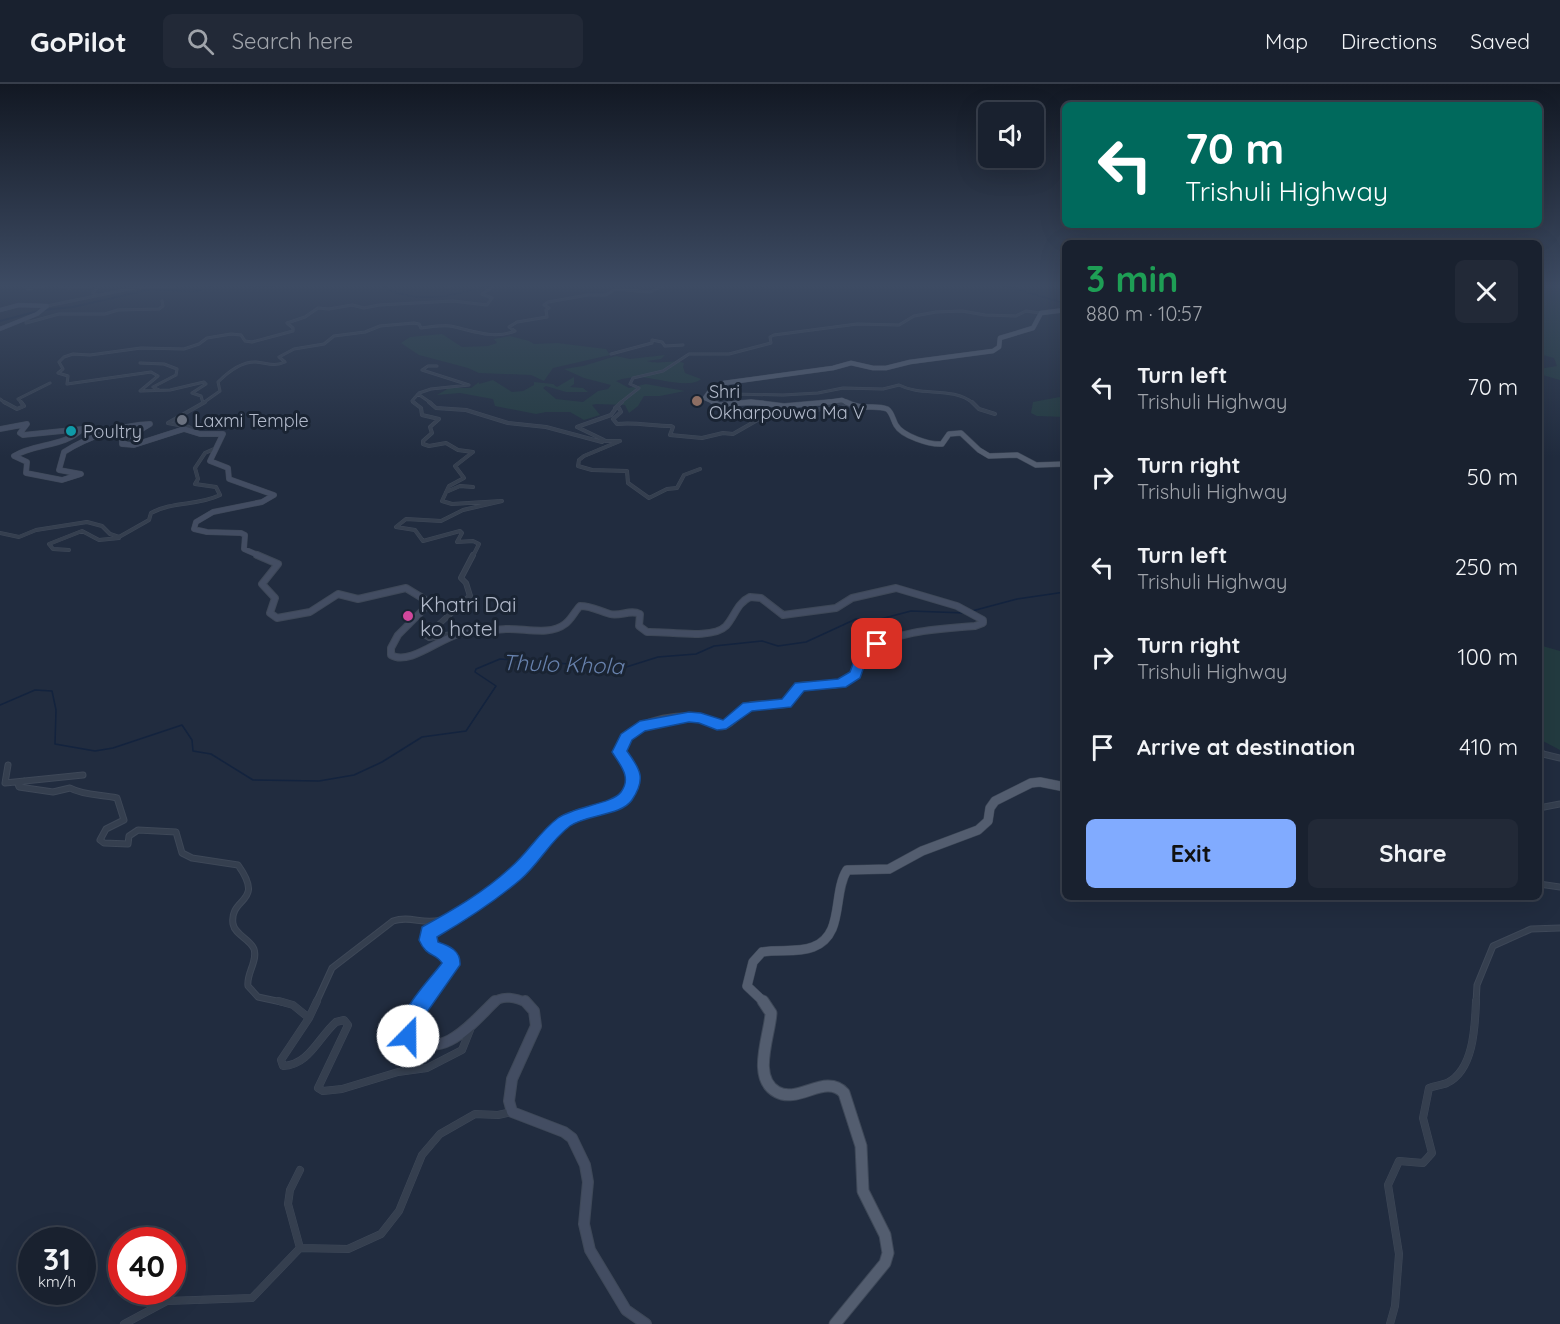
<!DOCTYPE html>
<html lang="en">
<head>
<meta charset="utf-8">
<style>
	body { margin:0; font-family:Quicksand,sans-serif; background:#222937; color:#f1f3f6; height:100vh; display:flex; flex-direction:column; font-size:22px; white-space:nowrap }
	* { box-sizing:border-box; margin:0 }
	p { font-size:20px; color:#9fa3aa }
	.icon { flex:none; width:33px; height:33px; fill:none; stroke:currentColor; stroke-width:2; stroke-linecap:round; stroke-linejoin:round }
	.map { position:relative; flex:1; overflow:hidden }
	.panel { position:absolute; left:1062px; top:156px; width:480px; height:660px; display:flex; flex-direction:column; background:#19212f; border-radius:9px; box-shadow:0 6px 24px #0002,0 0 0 2px #373e4b }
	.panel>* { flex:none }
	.banner { position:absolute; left:1062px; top:18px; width:480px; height:126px; border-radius:9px; box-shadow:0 6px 24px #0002,0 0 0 2px #373e4b; background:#00695c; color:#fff; overflow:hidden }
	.buttons { position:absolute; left:978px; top:18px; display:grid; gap:12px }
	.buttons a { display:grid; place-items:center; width:66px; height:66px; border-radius:9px; background:#19212f; box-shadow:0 6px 24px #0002,0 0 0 2px #373e4b; font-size:30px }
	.speed { position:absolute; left:18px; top:1143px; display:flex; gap:12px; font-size:30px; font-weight:700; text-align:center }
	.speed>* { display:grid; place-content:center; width:78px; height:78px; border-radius:50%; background:#19212f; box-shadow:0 6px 24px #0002,0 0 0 2px #373e4b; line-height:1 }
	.speed small { font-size:15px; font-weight:400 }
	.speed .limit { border:9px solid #d22; background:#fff; color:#111 }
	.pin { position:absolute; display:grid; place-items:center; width:51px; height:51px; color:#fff; margin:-26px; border-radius:12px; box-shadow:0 3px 9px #0006 }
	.me { position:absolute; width:66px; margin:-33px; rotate:22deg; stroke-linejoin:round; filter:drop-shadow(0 0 4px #0008) }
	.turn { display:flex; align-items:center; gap:21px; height:126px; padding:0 24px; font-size:27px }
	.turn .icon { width:78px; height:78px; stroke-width:2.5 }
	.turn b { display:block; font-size:42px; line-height:51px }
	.round { display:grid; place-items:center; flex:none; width:63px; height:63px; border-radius:9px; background:#222937 }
	.head { display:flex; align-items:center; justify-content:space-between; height:102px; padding:0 24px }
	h1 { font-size:36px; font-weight:700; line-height:45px; color:#1e9e55 }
	.button { display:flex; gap:12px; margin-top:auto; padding:12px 24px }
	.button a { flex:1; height:69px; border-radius:9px; background:#81abff; color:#111; font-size:24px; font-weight:700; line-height:69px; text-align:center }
	.button a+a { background:#222937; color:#f1f3f6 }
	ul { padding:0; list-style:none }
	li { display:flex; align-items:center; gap:18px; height:90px; padding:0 24px }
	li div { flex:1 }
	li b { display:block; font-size:22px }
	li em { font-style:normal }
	header { display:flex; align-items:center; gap:36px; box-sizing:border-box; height:84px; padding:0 30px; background:#19212f; border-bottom:2px solid #373e4b }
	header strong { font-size:28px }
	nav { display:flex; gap:33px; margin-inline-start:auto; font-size:21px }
	.search { width:420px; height:54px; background:#222937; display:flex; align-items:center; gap:15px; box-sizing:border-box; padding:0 21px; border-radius:9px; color:#9fa3aa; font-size:22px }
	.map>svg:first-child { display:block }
</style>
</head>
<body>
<header>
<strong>GoPilot</strong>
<div class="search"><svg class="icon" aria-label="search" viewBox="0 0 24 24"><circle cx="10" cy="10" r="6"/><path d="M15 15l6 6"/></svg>Search here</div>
<nav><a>Map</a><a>Directions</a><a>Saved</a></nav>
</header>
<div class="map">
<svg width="1560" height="1240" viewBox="0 0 1560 1240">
	<rect width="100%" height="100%" fill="#212c3f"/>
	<path fill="#233b40" d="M 1539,200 L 1560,200 L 1560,296 L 1539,290 L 1539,285 L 1557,282 L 1554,274 L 1539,270 Z
		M 442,250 L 462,263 L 488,262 L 497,259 L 494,255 L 510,252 L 529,257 L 534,260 L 557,259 L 606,265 L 610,271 L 553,284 L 544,297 L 531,291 L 479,289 L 468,284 L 419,271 L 401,259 L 410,253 Z
		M 665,271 L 661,275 L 647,277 C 660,281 672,275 684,279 L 683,283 L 685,289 L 701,295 C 690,305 656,294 640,293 C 632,293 624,294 616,297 L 629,304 L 646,300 L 685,307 L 660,312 L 644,312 L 638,322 L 629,329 L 625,321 L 596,320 L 592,321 L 600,331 L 584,336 L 570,328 L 546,328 L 536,330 L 495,322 L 493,315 L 460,309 L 437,311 L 449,304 L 471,304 L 479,298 L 479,300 L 493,296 L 512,308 L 523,307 L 534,301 L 534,298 L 553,300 L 557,303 L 574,293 L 574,300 L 570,303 L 583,304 L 588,308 L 566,308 L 546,302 L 543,304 L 556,315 L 583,318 L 598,307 L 608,305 L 611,301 L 584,294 L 564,285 L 583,282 L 616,272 L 630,275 Z
		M 1065,312 L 1065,333 L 1037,332 L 1031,329 L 1033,318 Z
		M 1539,561 L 1560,567 L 1560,666 L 1539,655 Z"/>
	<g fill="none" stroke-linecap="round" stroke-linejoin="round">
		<path stroke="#13233e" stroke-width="1.5" d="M 385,200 L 385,204 C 421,222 458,210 495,200
			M 999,200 L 1060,218
			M 972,527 L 1017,515 L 1065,508
			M 0,621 L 35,606 L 52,607 L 56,626 L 55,660 L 95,667 L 113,664 L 182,641 L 192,656 L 193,667 L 211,670 L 253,696 L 319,697 L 354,691 L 382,678 L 422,653 L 466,647 L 496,602 L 475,588 L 476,585 L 500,575 L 623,584 L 658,573 L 696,570 L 714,562 L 762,557 L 778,562 L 806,558 L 856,535 L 873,537 L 911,527 L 965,529"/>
		<path fill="#13233e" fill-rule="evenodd" d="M 215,200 L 220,200 L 193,209 L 152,206 L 73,224 L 42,227 L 0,238 L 0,236 L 42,225 L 73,222 L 152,204 L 193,207 Z
			M 224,200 L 297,200 L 266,203 L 226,201 Z"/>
		<g stroke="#3e4858" stroke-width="3">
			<path id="street-far4" d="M 19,200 L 28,205 L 51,200 L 68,204 L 99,201 L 93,209 L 97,211
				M 440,200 L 447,202 L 459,200
				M 47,222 L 134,204 L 205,200
				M 22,236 L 28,236 L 26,239 L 59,230 L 105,230 L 118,226 L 159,225 L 163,222 L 162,217
				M 611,270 L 652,259 L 652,256 L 662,258 L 665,262 L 683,261
				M 140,279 L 164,280 L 177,285 L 176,291 L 153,303 L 159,306
				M 726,299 L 726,306 L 732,310 L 783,311 L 818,309 L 843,304 L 883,305 L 899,301 C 922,313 952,302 973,319
				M 419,309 L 431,305 L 469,301 L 422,286 L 428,282 L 437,282
				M 0,315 L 5,319
				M 22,319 L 18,315 L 50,299
				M 203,319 L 201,312 L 192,309 L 206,300 L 204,298 L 170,306 L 140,307 L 158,292 L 151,288 L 67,300 L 68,292 L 58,289 L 63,285 L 59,278 L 64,273 L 73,270 L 90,271 L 141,264 L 184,265 L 199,260 L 207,254 L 231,250 L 241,251 L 245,257 L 252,258 L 293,247 L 293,244 L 287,239 L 305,233 L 318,224 L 329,225 L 352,221 L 364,224 L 379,221 L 453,217 L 487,221 L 492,214 L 482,210 L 497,200
				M 203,319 L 220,307 L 218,298 C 228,288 241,277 256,278 C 267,279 274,283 285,278 L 279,273 L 294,265 L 324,260 L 334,252 L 365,248 L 380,242 L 414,239 L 419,240 L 421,244 C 430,243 441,241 450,242 C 471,246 493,256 515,247 L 509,243 L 517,238 L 547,233 L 546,226 L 549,224 L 544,221 L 548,218 L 588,211 L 606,211 L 615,205 L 650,208 L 666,200
				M 415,319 L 412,317 L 418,310 L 431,319
				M 620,319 L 639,304 L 630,300 L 633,294 L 663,287 L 689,270 L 729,270 L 771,259 L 770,253 L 774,251 L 857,240 L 899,241 L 914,232 L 936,228 L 962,227 L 985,231 L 1016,232 L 1026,227 L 1040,229
				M 832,319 L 841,319"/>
		</g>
		<g stroke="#3e4858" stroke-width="4">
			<path id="street-far3" d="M 4,318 L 17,325 L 24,322 L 21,318
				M 413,318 L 421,324 L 422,331 L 439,335 L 430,343 L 432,349 L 423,357 L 423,360 L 429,362 L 446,359 L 458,366 L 473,368 L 455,382 L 464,394 L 449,402 L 442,417 L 452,420 L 502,417 L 463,426 L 441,437 L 406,435 L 396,443 L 415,446 L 423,457 L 460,447 L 462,449 L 457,458 L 473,457 L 479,460 L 473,472
				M 429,318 L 436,324 L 466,326 L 508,339 L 546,343 L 602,358 L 604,356 L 577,343 L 611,331 L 616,324 L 619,324 L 621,328 L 613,335 L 617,340 C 636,338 652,342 671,342 L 673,343 L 670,351 L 702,354 L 723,349 L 733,350 L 761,334 L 818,326 L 835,318 L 852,322
				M 972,318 L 979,325 L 995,330
				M 615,324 L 622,318
				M 194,347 L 189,343 L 168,339 L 205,318
				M 605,357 L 620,357 L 584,372 L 579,376 L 578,382 L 592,386 L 627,387 L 628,399 L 649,414 L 667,405 L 677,404 L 684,391 L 700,385
				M 446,408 L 460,402 L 473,403
				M 0,449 L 19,453 L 36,446 L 87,438 L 102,442 L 110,450 L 119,453 L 149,436 L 151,429 C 173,417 198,422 220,411 L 216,403 L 195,400 L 198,395 L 195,384 L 205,369 L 214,365
				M 69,466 L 53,465 L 49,460 L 82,447 L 99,456 L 119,454"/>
		</g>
		<g stroke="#3e4858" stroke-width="6">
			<path id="street-far2" d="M 457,549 L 429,554 L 426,552 L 470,512 L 466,499 L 461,494 L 473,471
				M 1539,666 L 1541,668"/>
		</g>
		<g stroke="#3e4858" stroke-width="7">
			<path id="street-far1" d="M 1539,666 L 1543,670 L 1560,674
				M 8,681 L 5,699 L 83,691
				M 24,697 L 18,700 L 19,703 L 53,708 L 70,704 C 85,712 101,710 117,714 L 124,736 L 106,745 L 100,756 L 104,759 L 128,760 L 129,752 L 138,746 L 176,748 L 182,769 L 192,774 L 238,781 C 266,820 229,812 233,840 C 235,851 250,855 254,865 C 258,877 246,890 248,902 L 258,913 L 286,919
				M 1539,724 L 1560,720
				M 1539,800 L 1560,803
				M 316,919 L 332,884 L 393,837 C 410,831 423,841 440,836
				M 1476,919 L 1477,901 L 1493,862 L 1531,845 L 1560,844"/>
		</g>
		<g stroke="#3e4858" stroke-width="8">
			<path id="street" d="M 279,917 L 293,921 L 309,934 L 281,976 L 283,982 C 309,981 318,954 336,938 L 344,936 L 348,941 L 318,1004 L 323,1007 L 342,1005 L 398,988 L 427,984 L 462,966 L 470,946
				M 309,934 L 317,917
				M 300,1164 L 348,1165 L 381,1150 L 399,1127 L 422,1071 L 440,1050 L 475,1030 L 498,1031 L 512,1028
				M 124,1240 L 167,1217 L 252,1214 L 300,1164 L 288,1120 L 290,1106 L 300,1086
				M 1390,1240 L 1395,1222 L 1399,1170 L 1388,1101 L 1399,1077 L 1423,1079 L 1432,1069 L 1423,1034 L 1429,1004 C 1435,1002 1442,1001 1447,999 C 1474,986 1475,942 1476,917"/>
		</g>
		<g stroke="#3e4858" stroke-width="4.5">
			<path id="secondary-far4" d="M 0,226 L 19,221 L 47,222 L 37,230 L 0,245"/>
		</g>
		<g stroke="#3e4858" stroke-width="6">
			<path id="secondary-far3" d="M 0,345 L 27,340 L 20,349 L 23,351 L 82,345 C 65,363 35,359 14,372 L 27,378 L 26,389 L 62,396 L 81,390 L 59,386 L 64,368 C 87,353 123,341 150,340 L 122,357 L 122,360 L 134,361 L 184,345 L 200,350 L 223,350 L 210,377 L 228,384 L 229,395 L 274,411 L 262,418 L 213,428 L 196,438 L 194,445 L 207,448 L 241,449 L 245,451 L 244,465 L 260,472"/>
		</g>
		<g stroke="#3e4858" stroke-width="8">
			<path id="secondary-far2" d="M 257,471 L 278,480 L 262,500 L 275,514 L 270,529 L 277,534 L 310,528 L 338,510 L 358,515 L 406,504 L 424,515 L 427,522 L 398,551 L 391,564 L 391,571 C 409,582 440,554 459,550 C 474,547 491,546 506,545 C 524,544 550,552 565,540 C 571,536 575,527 580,522 C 592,522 599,527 610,530 C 620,533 630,525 640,530 L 639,542 L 647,548 C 668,547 712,556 726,542 C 735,532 737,519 750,513 L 761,514 L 783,531 L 836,524 L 852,514 L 896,504 L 957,522 L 983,536 L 983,539 L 975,542 C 937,545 895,547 862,568 C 852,611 835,598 800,602 L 786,620 C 774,622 761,618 749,622 C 739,626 735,639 724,642 C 714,644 707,634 698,633 C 675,629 620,639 622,668"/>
		</g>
		<g stroke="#3e4858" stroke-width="10">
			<path id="secondary-far1" d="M 423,919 L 451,881 C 451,870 441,867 432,863 L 427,852 C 438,836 456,831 472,822 C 487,814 501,803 513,792 C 535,774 548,743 575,732 C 594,724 621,727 631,705 C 638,692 626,678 622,666
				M 493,919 C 502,910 517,914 527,919"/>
		</g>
		<g stroke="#3e4858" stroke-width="12">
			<path id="secondary" d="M 424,917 L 409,938 L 408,952 C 442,979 472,939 495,917
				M 525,917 L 534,927 L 536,942 L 512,995 L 509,1017 L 512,1028 L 564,1048 L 572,1054 L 585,1081 L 588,1098 L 584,1140 L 590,1166 L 626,1226 L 646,1240"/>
		</g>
		<g stroke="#3e4858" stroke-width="5">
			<path id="primary-far3" d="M 716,319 L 705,314 L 710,307 L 724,299 L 833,284 L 851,279 L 873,284 L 886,284 L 910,278 L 993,267 L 999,263 L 1000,254 L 1033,244 L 1041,229 L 1065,226
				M 736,319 L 763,319
				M 821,319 L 842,316 L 848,319"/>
		</g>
		<g stroke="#3e4858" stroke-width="6">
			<path id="primary-far2" d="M 713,318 L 719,321 L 751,318 L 784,322 L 830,318
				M 846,318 C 863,327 874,320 887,325 C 892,328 893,336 896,341 C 902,352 930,361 942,360 L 949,350 L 961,349 L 979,366 L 989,372 L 1017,371 L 1036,381 L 1065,380"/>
		</g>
		<g stroke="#3e4858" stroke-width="10">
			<path id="primary-far1" d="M 765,919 L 747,902 L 753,878 L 762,868 C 779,865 797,869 813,863 C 845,851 832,810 847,786 L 889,785 L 922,767 L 978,746 L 988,737 L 990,724 L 995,717 L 1031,699 L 1040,698 L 1065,703"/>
		</g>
		<g stroke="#3e4858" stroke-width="13">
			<path id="primary" d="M 763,917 L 771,929 C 770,951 751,994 777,1008 C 798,1020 826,989 844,1009 L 861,1062 L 863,1107 L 885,1151 L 888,1169 L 885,1179 L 835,1240"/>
		</g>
		<use href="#street-far4" stroke="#353f4f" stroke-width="2"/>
		<use href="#street-far3" stroke="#353f4f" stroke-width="3"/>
		<use href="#street-far2" stroke="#353f4f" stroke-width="4.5"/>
		<use href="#street-far1" stroke="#353f4f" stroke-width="5"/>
		<use href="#street" stroke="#353f4f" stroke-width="7"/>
		<use href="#secondary-far4" stroke="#434d62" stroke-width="4"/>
		<use href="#secondary-far3" stroke="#434d62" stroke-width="5"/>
		<use href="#secondary-far2" stroke="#434d62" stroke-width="6"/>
		<use href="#secondary-far1" stroke="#434d62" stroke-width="8"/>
		<use href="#secondary" stroke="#434d62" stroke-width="10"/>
		<use href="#primary-far3" stroke="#535d6f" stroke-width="4.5"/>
		<use href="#primary-far2" stroke="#535d6f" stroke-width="5"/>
		<use href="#primary-far1" stroke="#535d6f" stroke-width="9"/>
		<use href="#primary" stroke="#535d6f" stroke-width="11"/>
	</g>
	<linearGradient id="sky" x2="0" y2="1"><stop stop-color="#121823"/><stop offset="0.54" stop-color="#3d4b63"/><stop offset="1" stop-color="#3d4b63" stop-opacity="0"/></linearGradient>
	<rect width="1560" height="373" fill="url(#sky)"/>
	<path fill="#1a73e8" stroke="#114b97" stroke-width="1.5" d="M 877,556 L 883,560 L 868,571 L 860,594 L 846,603 L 804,607 L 791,623 L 752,627 L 726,645 L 717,646 L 699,639 L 689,638 L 645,647 L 632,656 L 627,667 C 641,686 646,695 632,716 C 621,732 587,730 570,742 C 550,757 539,780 520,796 C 494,818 466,836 437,853 L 438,858 C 450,862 461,867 460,881 L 418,941 L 414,959 L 408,961 L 401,959 C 390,934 428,898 442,879 C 435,868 427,874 419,856 L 422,843 C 453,826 484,808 510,784 C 528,769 539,748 558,734 C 575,722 612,720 621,708 C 632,693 620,681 612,668 L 621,650 L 640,637 L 689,628 L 701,629 L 723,636 L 743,619 L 782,615 L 795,599 L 838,595 L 850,588 L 858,566 Z"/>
	<circle fill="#8d6e63" stroke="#1a2433" stroke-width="2" cx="697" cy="317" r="6"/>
	<circle fill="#6b7280" stroke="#1a2433" stroke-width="2" cx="182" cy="336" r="6"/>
	<circle fill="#0f9aa8" stroke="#1a2433" stroke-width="2" cx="71" cy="347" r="6"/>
	<circle fill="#d1479c" stroke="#1a2433" stroke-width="2" cx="408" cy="532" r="6"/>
	<g text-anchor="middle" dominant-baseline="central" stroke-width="6" stroke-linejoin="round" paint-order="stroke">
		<g font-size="18" fill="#b1b9ca" stroke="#1a2433" text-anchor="start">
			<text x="709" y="307">Shri<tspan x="709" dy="21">Okharpouwa Ma V</tspan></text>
			<text x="194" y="336">Laxmi Temple</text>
			<text x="83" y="347">Poultry</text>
		</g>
		<g font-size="21" fill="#b1b9ca" stroke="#1a2433" text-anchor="start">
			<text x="420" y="520">Khatri Dai<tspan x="420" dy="24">ko hotel</tspan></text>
		</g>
		<g font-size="22" font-style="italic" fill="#6781ac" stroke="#1a2433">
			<text transform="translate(563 580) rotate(2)">Thulo Khola</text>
		</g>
	</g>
</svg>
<div class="buttons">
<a><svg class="icon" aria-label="sound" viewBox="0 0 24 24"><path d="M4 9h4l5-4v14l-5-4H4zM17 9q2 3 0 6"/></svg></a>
</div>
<div class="speed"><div>31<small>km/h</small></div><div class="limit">40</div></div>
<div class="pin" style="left:877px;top:560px;background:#d93025"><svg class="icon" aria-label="arrive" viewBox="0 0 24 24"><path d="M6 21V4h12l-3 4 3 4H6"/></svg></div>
<svg class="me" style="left:408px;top:952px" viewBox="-20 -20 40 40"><circle r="19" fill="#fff"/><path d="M0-13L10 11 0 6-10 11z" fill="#1a73e8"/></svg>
<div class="banner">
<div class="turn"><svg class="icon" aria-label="left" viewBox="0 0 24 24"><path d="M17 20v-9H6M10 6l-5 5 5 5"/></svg><div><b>70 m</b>Trishuli Highway</div></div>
</div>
<section class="panel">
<div class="head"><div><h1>3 min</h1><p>880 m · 10:57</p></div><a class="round"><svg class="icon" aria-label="close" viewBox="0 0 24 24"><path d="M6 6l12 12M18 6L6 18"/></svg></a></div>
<ul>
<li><svg class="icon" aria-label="left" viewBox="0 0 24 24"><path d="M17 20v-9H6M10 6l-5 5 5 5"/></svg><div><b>Turn left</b><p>Trishuli Highway</p></div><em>70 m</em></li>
<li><svg class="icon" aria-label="right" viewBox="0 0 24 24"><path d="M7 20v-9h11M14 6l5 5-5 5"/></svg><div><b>Turn right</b><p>Trishuli Highway</p></div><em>50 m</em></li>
<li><svg class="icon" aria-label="left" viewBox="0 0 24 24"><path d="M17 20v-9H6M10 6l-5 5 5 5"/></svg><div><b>Turn left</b><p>Trishuli Highway</p></div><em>250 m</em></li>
<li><svg class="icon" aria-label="right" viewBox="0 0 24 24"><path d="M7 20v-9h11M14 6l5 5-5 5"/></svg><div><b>Turn right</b><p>Trishuli Highway</p></div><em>100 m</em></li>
<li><svg class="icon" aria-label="arrive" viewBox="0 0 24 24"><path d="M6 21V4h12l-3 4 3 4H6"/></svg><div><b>Arrive at destination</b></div><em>410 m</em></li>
</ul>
<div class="button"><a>Exit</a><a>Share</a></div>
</section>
</div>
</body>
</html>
